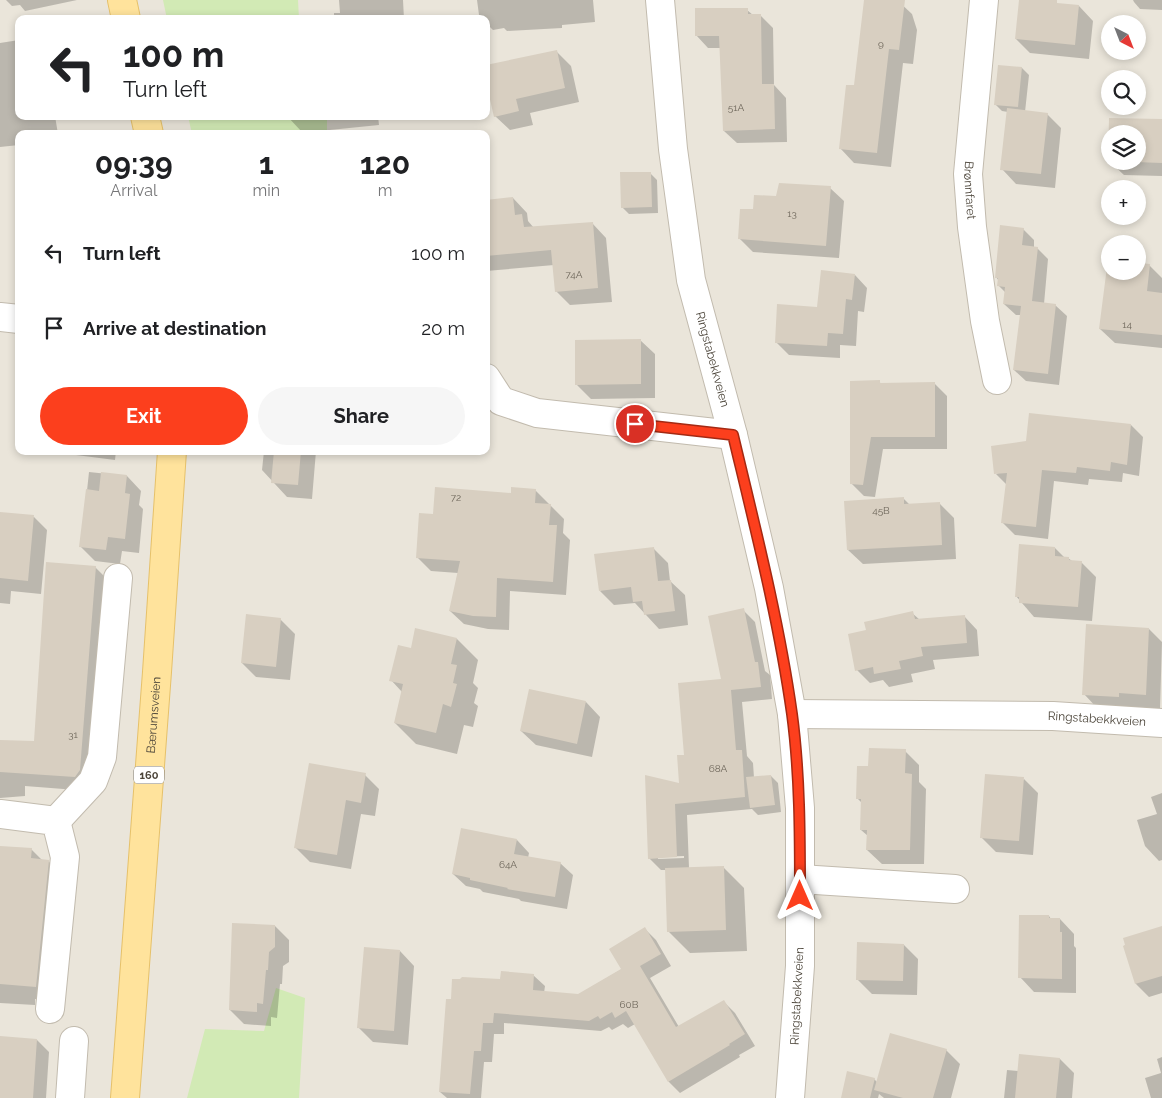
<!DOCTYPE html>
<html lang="en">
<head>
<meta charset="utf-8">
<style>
	body { margin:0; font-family:Raleway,sans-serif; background:#f6f6f6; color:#202124; height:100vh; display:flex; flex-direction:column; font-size:19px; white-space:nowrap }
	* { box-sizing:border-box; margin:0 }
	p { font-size:16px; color:#757577 }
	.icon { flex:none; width:28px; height:28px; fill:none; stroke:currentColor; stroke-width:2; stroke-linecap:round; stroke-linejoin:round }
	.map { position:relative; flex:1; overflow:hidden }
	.details { position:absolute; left:15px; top:130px; width:475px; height:325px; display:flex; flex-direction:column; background:#fff; border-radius:10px; box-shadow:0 2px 8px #0003 }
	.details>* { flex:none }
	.banner { position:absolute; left:15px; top:15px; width:475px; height:105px; border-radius:10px; box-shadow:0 2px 8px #0003; background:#fff; color:#202124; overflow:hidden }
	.needle { width:32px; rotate:138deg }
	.controls { position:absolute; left:1101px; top:15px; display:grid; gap:10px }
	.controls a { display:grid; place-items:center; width:45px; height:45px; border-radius:50%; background:#fff; box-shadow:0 2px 8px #0003; font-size:25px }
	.pin { position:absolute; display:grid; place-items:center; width:42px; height:42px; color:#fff; margin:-21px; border:2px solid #fff; border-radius:50%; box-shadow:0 1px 5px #0007 }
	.me { position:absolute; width:55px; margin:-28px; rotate:0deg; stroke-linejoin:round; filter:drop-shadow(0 0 4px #0008) }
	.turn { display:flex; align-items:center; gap:18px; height:105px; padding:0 25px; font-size:22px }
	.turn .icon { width:65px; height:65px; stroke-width:2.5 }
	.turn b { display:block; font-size:35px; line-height:42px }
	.eta { display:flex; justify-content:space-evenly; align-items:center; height:85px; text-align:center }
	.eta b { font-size:30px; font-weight:700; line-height:35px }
	.button { display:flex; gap:10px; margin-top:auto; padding:10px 25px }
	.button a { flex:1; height:58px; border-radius:30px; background:#fc3f1d; color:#fff; font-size:20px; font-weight:700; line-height:58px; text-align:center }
	.button a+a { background:#f6f6f6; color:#202124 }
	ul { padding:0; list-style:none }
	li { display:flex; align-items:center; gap:15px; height:75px; padding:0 25px }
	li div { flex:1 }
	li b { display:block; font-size:19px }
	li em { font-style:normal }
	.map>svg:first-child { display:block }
</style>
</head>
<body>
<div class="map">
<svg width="1162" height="1098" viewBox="0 0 1162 1098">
	<rect width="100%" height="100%" fill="#f6f3ec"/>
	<path fill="#eae5da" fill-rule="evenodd" d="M 0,0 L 1162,0 L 1162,1098 L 0,1098 ZM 19,19 L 486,19 L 486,116 L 19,116 ZM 1110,24 L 1138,24 L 1138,51 L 1110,51 ZM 1110,79 L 1138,79 L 1138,106 L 1110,106 ZM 19,134 L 486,134 L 486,451 L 19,451 ZM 1110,134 L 1138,134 L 1138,161 L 1110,161 ZM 1110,189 L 1138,189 L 1138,216 L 1110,216 ZM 1110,244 L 1138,244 L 1138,271 L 1110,271 Z"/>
	<path fill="#d2eab5" d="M 163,0 L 298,0 L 299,19 L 167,19 Z
		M 188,116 L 327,116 L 327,134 L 192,134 Z
		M 276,988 L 305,998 L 299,1098 L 187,1098 L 205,1029 L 264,1031 Z"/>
	<path fill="#0003" fill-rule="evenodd" d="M 6,0 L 77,0 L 25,11 L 20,5 L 12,6 Z
		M 339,0 L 403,0 L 404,19 L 334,19 L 334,13 L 340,13 Z
		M 477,0 L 593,0 L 595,22 L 562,25 L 562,28 L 507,31 L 504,28 L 493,30 L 486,23 L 486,19 L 482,19 L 479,15 Z
		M 865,0 L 897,0 L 912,14 L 917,30 L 913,64 L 903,63 L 891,167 L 854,163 L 840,148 L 855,87 Z
		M 1133,0 L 1162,0 L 1162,10 L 1140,9 L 1134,2 Z
		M 1079,6 L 1093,21 L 1089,59 L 1030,53 L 1016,39 Z
		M 747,10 L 753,15 L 760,15 L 773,28 L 774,85 L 786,98 L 787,142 L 737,143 L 724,131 L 721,48 L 708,48 L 696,35 Z
		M 19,40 L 19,116 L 55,116 L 58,134 L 19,134 L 19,145 L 0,147 L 0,43 Z
		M 556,51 L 571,66 L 579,102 L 530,113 L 533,125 L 510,130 L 495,116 Z
		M 999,66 L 1022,68 L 1029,75 L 1025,112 L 1047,114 L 1061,128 L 1055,188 L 1016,184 L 1002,169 L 1008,112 L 1002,111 L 995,104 Z
		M 287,116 L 378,116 L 379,125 L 310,132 L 307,130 L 301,131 Z
		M 1110,119 L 1162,120 L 1162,176 L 1124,175 L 1109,161 ZM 1110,134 L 1138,134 L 1138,161 L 1110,161 Z
		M 650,173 L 657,180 L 658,213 L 629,214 L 622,207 Z
		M 830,188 L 844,201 L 839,258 L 753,252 L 739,238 L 754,211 L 776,197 Z
		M 513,198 L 527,213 L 528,221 L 534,228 L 592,223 L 606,238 L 612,302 L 570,305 L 556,291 L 554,265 L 486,271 L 486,201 Z
		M 1023,229 L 1034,240 L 1034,248 L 1037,248 L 1048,259 L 1044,304 L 1055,305 L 1067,316 L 1059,385 L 1026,381 L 1014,370 L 1021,315 L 1016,315 L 1004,304 L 1006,293 L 999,286 L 999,281 L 996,277 Z
		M 1110,261 L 1110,271 L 1138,271 L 1138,264 L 1149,265 L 1162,278 L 1162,348 L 1115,343 L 1100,329 Z
		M 855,275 L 867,288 L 864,312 L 858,311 L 856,346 L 840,345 L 840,358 L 789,355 L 776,342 L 818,308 Z
		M 640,340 L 655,354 L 655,398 L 591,399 L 577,385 Z
		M 879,382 L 882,384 L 934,383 L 947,396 L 947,449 L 883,449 L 875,497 L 864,496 L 851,483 Z
		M 1131,425 L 1143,437 L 1139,476 L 1123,473 L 1122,482 L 1089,479 L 1088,485 L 1054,481 L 1048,539 L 1015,535 L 1002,522 L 1007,485 L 996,474 Z
		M 72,451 L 116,451 L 115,460 L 76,455 Z
		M 264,451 L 316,451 L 312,499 L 287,497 L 262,470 Z
		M 89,472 L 127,476 L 141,491 L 139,505 L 143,509 L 139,553 L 122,551 L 120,564 L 95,561 L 81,547 Z
		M 535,490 L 564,519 L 563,533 L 570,540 L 566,595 L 510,591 L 509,630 L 488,629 L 464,624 L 450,611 L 458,573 L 431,571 L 417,557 L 434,516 Z
		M 903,498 L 910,505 L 940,504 L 954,518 L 956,559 L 863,564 L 848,550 Z
		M 0,514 L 34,517 L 47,530 L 41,594 L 11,591 L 10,604 L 0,603 Z
		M 1055,548 L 1065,558 L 1068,558 L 1072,561 L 1081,562 L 1096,577 L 1092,621 L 1034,617 L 1016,596 Z
		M 654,549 L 668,563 L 670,581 L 685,595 L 688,625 L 659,629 L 635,603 L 614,605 L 600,591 Z
		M 95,567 L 109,581 L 89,791 L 25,786 L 25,796 L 0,798 L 0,741 L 35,742 Z
		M 743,610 L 755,622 L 765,671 L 770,675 L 772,699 L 742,702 L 747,756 L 753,763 L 754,778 L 771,776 L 778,783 L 781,812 L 758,815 L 752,809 L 687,815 L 689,868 L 723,867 L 744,888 L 747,951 L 690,953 L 668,931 L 666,870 L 661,870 L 649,858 L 680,784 L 685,756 L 722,680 ZM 684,856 L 684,858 L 658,859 L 658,857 Z
		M 912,613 L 920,620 L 964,616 L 977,630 L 979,656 L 933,660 L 935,669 L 911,674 L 913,682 L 889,687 L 883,680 L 870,683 L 857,670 L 867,631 Z
		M 280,619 L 295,634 L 290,680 L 256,677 L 242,663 Z
		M 1149,629 L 1162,642 L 1160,709 L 1133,707 L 1133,710 L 1098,709 L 1084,694 Z
		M 457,639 L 478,660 L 473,683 L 478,688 L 474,703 L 478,706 L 473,727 L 464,725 L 457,754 L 416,744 L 395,723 L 402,692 L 391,680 L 411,649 Z
		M 586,702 L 600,717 L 592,757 L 536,745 L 521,731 Z
		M 905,751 L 919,765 L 919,782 L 926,789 L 924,864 L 882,864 L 867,850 L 868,836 L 861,830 L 862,803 L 857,798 Z
		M 365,775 L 379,789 L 375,816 L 361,814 L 351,869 L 310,862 L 295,847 Z
		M 1024,779 L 1038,793 L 1033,855 L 996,852 L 981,837 Z
		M 1162,793 L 1162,860 L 1159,861 L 1145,846 L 1137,820 L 1157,814 L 1151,797 Z
		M 517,840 L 529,853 L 528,858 L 560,863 L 573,875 L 567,909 L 521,901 L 519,899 L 483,892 L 480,889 L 466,886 L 453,874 Z
		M 0,847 L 31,849 L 42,860 L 48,861 L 63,875 L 51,1000 L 35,999 L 35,1005 L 0,1003 Z
		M 1049,916 L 1051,919 L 1060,919 L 1074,934 L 1074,946 L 1076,948 L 1076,993 L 1034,992 L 1020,977 Z
		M 275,926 L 289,940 L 289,962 L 283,966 L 282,984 L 280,984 L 277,1018 L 271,1017 L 271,1026 L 244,1024 L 230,1010 Z
		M 1162,927 L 1162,993 L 1149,997 L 1136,984 L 1124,946 Z
		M 645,929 L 656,940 L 671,966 L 650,978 L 679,1027 L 724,1002 L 735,1013 L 755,1046 L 739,1055 L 740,1057 L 680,1093 L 669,1082 L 635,1024 L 628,1028 L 623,1024 L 612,1030 L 609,1027 L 601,1031 L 504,1023 L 504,1034 L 494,1034 L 492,1062 L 484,1062 L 481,1098 L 447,1098 L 440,1092 L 452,1000 L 501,981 L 533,975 L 545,986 L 544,993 L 578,995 L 622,969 Z
		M 904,945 L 918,959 L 917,995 L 872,994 L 857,979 Z
		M 400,951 L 414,966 L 408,1045 L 373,1042 L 358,1027 Z
		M 0,1037 L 37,1040 L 49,1052 L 46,1098 L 0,1098 Z
		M 946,1050 L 960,1064 L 951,1098 L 884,1098 L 879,1094 L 878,1098 L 843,1098 L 874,1079 L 878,1083 Z
		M 1162,1057 L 1162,1098 L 1151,1098 L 1145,1078 L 1161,1073 L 1157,1059 Z
		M 1060,1059 L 1074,1073 L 1072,1098 L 1004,1098 L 1007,1070 L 1019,1071 Z"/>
	<path fill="#d8cfc1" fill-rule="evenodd" d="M 864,0 L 905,0 L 899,50 L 889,49 L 877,153 L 839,149 L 846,85 L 854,85 Z
		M 1019,0 L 1057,0 L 1057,3 L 1079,5 L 1075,45 L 1015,39 Z
		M 695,8 L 748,8 L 748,14 L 761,14 L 762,84 L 774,84 L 775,129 L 723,131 L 719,36 L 695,36 Z
		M 557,50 L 565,88 L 516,99 L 519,111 L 494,117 L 486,82 L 486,65 Z
		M 998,65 L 1022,67 L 1018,107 L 994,105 Z
		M 1007,108 L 1048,113 L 1041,174 L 1000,170 Z
		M 1109,118 L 1162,119 L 1162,163 L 1108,161 ZM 1110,134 L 1138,134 L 1138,161 L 1110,161 Z
		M 620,172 L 651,172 L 652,207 L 621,208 Z
		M 779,183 L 831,186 L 826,246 L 738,239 L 740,209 L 753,209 L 754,195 L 776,196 Z
		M 513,197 L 515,215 L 522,214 L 524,227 L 593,222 L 598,288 L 555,292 L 551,250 L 486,256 L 486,200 Z
		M 1000,225 L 1024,228 L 1022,245 L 1038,247 L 1032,301 L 1056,304 L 1048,374 L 1013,370 L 1021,306 L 1003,304 L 1005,287 L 997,286 L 998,278 L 995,278 Z
		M 1108,259 L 1110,260 L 1110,271 L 1138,271 L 1138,263 L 1150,264 L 1147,291 L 1162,293 L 1162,335 L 1099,329 Z
		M 821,270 L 855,274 L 852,300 L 846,299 L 843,334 L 828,333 L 827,346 L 775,343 L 777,304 L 817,307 Z
		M 641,339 L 641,384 L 575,385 L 575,340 Z
		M 880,380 L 880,383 L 935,382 L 935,437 L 871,437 L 863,485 L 850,484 L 850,381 Z
		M 1029,413 L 1131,424 L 1127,465 L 1111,462 L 1110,471 L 1077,467 L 1076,473 L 1042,470 L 1036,527 L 1001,523 L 1007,473 L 994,474 L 991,446 L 1026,441 Z
		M 274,451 L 301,451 L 298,485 L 271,483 Z
		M 101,472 L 127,475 L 125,493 L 130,494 L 125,539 L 108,537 L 106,550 L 79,547 L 86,489 L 99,491 Z
		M 435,487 L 511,493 L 511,487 L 536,489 L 535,503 L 551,504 L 549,525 L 557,525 L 553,582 L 497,578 L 496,617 L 473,616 L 449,611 L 460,561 L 416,558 L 419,513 L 433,514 Z
		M 904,497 L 904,504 L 940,502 L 942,545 L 847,550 L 844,501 Z
		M 0,512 L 34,515 L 28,581 L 0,578 Z
		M 1019,544 L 1055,547 L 1055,556 L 1069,557 L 1069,560 L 1082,561 L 1078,607 L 1019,603 L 1019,597 L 1015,597 Z
		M 654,547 L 658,581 L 671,580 L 675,611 L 644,615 L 642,601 L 633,602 L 631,587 L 599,591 L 594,554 Z
		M 46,562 L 96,566 L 80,770 L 75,777 L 0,772 L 0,740 L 34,741 Z
		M 744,608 L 755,662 L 758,662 L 761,687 L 731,690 L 736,750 L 742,750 L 745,797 L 675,804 L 677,857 L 648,859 L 645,775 L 679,783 L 677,755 L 684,755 L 678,683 L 721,679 L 708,616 Z
		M 913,611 L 915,619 L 965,615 L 967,643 L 921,647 L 923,656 L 899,661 L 901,669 L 874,674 L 873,667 L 855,671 L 848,634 L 866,630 L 864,622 Z
		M 246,614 L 281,618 L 276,667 L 241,663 Z
		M 1086,624 L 1149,628 L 1146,695 L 1119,693 L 1119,697 L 1082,695 Z
		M 415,628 L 457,638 L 451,664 L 457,665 L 453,683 L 457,684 L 451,707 L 443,704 L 436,733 L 394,723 L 403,684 L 389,681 L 398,645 L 411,648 Z
		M 529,689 L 586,701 L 577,744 L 520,731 Z
		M 869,748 L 906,749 L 905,773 L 912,774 L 910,850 L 866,850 L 867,830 L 860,830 L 861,799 L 856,799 L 857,766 L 868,766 Z
		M 309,763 L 366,773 L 361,803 L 346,800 L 337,855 L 294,848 Z
		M 985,774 L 1024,777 L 1019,841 L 980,838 Z
		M 771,775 L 775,805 L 750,808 L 746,777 Z
		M 461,828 L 517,839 L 514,854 L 561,862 L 555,897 L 507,889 L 508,888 L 470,880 L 470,878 L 452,874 Z
		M 0,846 L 32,848 L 31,858 L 49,860 L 36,987 L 0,984 Z
		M 724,866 L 726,930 L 667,932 L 665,868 Z
		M 1019,915 L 1049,915 L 1049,918 L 1060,918 L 1060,932 L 1062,932 L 1062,979 L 1018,978 Z
		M 232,923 L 275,925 L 275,947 L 269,952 L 268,970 L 266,970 L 263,1004 L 257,1003 L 257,1012 L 229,1010 Z
		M 1162,926 L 1162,976 L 1135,984 L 1123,946 L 1125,945 L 1123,938 Z
		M 645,927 L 661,954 L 640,966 L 676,1027 L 724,1000 L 745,1034 L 729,1044 L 730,1045 L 668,1082 L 626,1011 L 615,1018 L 612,1012 L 600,1019 L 598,1016 L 589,1021 L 494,1013 L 493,1023 L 483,1023 L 481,1051 L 474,1051 L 470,1094 L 439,1092 L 446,999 L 451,999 L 452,979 L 460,979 L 462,977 L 500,979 L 501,971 L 534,974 L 533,990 L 578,994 L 621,969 L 609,949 Z
		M 857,942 L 904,944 L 903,981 L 856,980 Z
		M 364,947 L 400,950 L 394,1031 L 357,1028 Z
		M 890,1033 L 947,1049 L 933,1098 L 903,1098 L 874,1090 Z
		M 0,1036 L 37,1039 L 33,1098 L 0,1098 Z
		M 1019,1054 L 1060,1058 L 1056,1098 L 1015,1098 Z
		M 847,1071 L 875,1078 L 870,1098 L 841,1098 Z"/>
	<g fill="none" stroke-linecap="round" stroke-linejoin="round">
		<g stroke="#c2bbae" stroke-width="30">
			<g id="minor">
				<path id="s1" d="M 660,0 L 673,149 L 691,280 L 733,435 L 769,588 L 792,714 L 800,808 L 800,966 L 790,1098"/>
				<path id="s2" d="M 984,0 L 968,174 L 972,227 L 985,321 L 997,380"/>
				<path d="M 0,317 L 19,319"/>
				<path d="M 486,378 L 501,401 L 537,413 L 733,435"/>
				<path id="s3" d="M 792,714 L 1053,716 L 1162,723"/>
				<path d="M 0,814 L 56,821 L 65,857 L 50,1009"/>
				<path d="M 56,821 L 93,781 L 102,757 L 118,578"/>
				<path d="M 800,879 L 955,889"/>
				<path d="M 70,1098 L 74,1041"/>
			</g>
		</g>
		<g stroke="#e6c16a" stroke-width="30">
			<g id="major">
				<path d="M 122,0 L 126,19"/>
				<path d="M 145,116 L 149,134"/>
				<path id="s4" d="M 125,1098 L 157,672 L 172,451"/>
			</g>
		</g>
		<use href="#minor" stroke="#fff" stroke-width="28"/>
		<use href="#major" stroke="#ffe39c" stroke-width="28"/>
	</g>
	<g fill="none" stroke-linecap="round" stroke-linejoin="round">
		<g stroke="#a42913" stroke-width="12">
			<path id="route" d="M 635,424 L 733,435 C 755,527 779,621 792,714 C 800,774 800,836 800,896"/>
		</g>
		<use href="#route" stroke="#fc3f1d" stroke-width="9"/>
	</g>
	<g text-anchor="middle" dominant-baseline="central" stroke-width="4.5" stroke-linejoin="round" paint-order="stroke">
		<g font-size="10" fill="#6e675b">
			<text x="881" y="43">9</text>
			<text x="736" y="107">51A</text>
			<text x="792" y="213">13</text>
			<text x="574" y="274">74A</text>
			<text x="1127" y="324">14</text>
			<text x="456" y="497">72</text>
			<text x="881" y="510">45B</text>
			<text x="73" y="734">31</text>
			<text x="718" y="768">68A</text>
			<text x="508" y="864">64A</text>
			<text x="629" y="1004">60B</text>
		</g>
		<rect fill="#fff" stroke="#817c74" stroke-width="1" x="134" y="766.5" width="30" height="17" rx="4"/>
		<g font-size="11" font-weight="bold" fill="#4b4439">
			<text x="149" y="775">160</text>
		</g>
		<g font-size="12" fill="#4b4439" stroke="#fff">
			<text stroke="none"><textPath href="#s2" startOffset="191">Brønnfaret</textPath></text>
			<text stroke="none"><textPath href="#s1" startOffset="364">Ringstabekkveien</textPath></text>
			<text stroke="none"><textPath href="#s4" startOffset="384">Bærumsveien</textPath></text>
			<text stroke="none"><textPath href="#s3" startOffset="305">Ringstabekkveien</textPath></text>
			<text transform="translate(797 996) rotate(-87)">Ringstabekkveien</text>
		</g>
	</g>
</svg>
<div class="controls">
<a><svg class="needle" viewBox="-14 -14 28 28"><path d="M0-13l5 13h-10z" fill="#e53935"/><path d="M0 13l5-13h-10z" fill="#757577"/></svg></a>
<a><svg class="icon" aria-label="search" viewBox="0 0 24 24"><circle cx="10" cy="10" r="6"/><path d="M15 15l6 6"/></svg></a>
<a><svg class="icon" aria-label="layers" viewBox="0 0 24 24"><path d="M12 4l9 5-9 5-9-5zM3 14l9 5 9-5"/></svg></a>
<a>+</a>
<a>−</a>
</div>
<div class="pin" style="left:635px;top:424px;background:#d93025"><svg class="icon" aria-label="arrive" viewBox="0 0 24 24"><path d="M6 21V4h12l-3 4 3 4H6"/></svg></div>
<svg class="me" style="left:800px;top:896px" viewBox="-20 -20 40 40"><path d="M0-17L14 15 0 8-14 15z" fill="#fc3f1d" stroke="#fff" stroke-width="4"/></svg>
<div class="banner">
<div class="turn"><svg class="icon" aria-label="left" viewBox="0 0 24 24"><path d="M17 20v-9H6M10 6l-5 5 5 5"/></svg><div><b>100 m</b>Turn left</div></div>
</div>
<section class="details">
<div class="eta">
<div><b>09:39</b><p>Arrival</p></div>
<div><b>1</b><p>min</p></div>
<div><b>120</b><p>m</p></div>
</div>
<ul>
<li><svg class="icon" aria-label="left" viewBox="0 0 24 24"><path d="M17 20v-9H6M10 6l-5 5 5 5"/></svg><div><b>Turn left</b></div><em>100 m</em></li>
<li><svg class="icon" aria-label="arrive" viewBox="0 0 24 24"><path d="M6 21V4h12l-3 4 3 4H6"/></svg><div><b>Arrive at destination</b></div><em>20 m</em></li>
</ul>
<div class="button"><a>Exit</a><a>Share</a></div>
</section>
</div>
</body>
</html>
